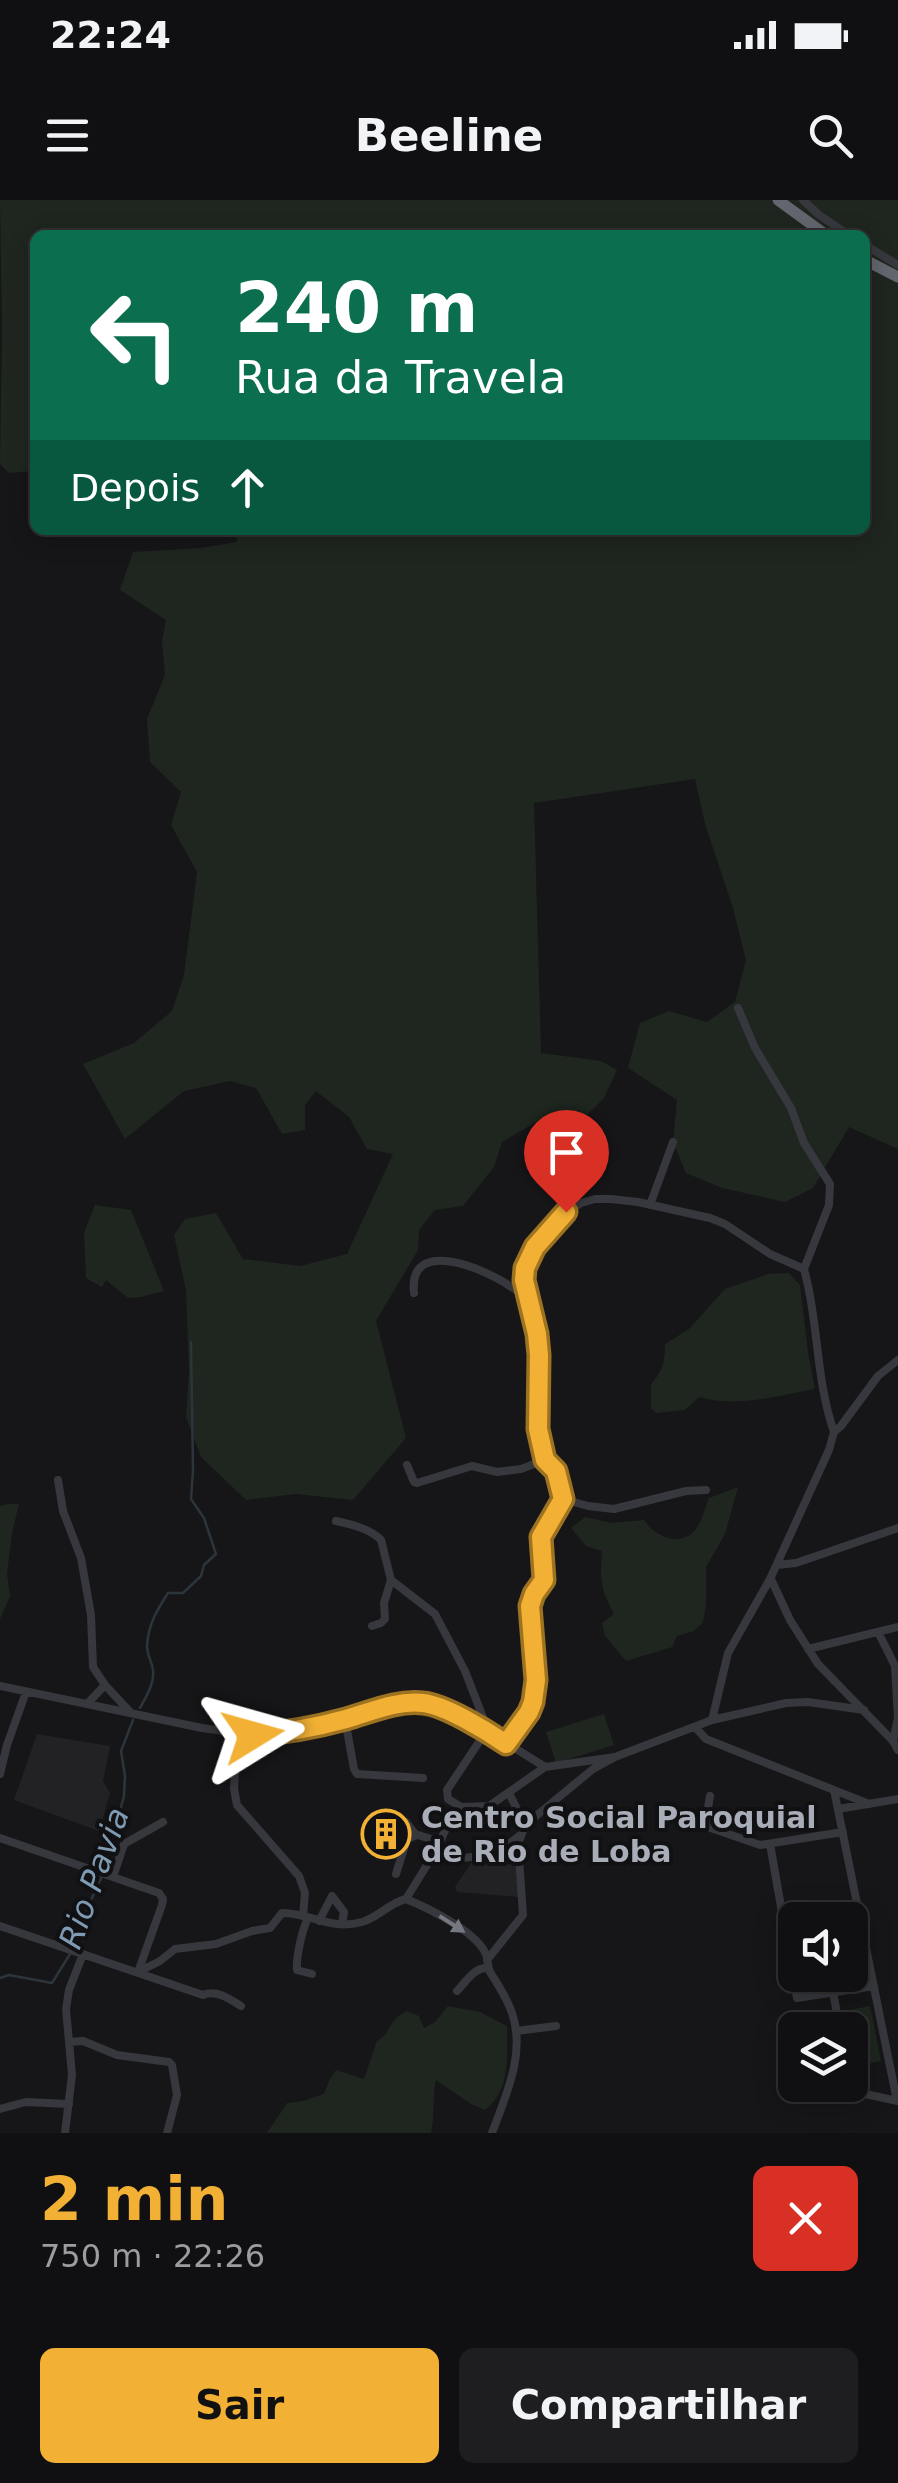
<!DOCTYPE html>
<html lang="pt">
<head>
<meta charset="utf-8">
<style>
	body { margin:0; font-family:"DejaVu Sans",sans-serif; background:#1e1e20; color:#f1f3f6; height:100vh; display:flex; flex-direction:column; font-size:38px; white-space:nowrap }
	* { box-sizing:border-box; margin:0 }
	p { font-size:32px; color:#9c9d9f }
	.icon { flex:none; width:55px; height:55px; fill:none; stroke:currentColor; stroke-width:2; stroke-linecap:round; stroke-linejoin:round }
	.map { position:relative; height:1933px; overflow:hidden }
	.details { display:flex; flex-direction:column; background:#101012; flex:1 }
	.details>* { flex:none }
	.banner { position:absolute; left:30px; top:30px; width:840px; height:305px; border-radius:15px; box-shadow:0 5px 25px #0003,0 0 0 2px #303032; background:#0b6e4f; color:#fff; overflow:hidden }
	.tools { position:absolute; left:778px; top:1702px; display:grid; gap:20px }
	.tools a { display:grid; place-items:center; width:90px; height:90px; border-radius:15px; background:#101012; box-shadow:0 5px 25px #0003,0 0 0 2px #303032; font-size:50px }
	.pin { position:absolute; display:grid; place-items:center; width:85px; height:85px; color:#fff; margin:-102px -42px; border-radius:50% 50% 50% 0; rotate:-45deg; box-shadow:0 0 10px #0007 }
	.pin .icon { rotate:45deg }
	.me { position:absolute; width:110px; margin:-55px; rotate:82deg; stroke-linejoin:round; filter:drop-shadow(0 0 8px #0008) }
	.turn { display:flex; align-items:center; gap:35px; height:210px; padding:0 40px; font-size:45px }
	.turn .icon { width:130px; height:130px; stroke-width:2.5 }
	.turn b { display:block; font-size:70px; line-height:85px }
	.then { display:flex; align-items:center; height:95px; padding:0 40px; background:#0003; gap:20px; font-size:38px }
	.round { display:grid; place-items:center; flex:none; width:105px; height:105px; border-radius:15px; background:#1e1e20 }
	.summary { display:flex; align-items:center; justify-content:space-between; height:170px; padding:0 40px }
	h1 { font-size:60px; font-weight:700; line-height:75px; color:#f2b134 }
	.primary-button { display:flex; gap:20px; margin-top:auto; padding:20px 40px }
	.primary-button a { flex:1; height:115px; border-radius:15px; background:#f2b134; color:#111; font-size:40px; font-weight:700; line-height:115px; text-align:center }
	.primary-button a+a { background:#1e1e20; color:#f1f3f6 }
	.status { display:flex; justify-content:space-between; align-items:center; height:70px; padding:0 50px; background:#101012; direction:ltr }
	.status svg { height:28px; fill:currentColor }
	header { display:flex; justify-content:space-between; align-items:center; height:130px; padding:0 40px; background:#101012; font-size:45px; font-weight:700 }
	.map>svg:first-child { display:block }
</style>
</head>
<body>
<div class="status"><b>22:24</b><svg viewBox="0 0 49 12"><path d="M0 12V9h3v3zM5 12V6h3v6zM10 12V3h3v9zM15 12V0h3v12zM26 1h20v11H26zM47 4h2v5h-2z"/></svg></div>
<header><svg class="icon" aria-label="menu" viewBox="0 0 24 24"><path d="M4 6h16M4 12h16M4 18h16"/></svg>Beeline<svg class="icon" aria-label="search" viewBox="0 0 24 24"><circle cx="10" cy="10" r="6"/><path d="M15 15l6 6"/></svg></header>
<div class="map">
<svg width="898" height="1933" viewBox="0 0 898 1933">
	<rect width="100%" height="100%" fill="#161618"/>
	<path fill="#222225" d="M 37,1534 L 110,1546 L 103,1581 L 110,1593 L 99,1631 L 14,1600 Z
		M 503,1649 L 514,1656 L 519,1697 L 457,1692 L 455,1687 L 474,1659 Z"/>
	<path fill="#1e261f" d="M 0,0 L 898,0 L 898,949 L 849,927 L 813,988 L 785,1002 L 722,988 L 686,973 L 673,942 L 677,900 L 628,868 L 640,823 L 669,811 L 707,822 L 735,802 L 746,760 L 733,708 L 705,624 L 695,579 L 534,603 L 541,853 L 601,861 L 617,870 L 604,898 L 581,921 L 541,919 L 502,942 L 494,967 L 463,1006 L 435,1010 L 419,1030 L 418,1050 L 376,1121 L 406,1238 L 353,1300 L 296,1294 L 246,1300 L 201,1257 L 186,1217 L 189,1171 L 186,1090 L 174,1035 L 185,1019 L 216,1013 L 243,1059 L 300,1066 L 347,1054 L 393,954 L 367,949 L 349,917 L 316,891 L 305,905 L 305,930 L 282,934 L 256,888 L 230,881 L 184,891 L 125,939 L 83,864 L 134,843 L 172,811 L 184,775 L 197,672 L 171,625 L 181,592 L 150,562 L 147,519 L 165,475 L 162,441 L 166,420 L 120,390 L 133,352 L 201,348 L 237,342 L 236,330 L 865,330 L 865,35 L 35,35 L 35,271 L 9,273 L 0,264 L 2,131 Z
		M 95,1005 L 131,1010 L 164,1091 L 141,1097 L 128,1098 L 106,1080 L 102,1087 L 86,1078 L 84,1033 Z
		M 789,1073 L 800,1085 L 808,1152 L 815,1189 C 778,1196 736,1208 699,1197 L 685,1210 L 656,1213 L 651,1208 L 651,1184 C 663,1171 665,1161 665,1144 L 689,1129 L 725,1089 L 768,1074 Z
		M 738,1287 L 725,1334 L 706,1367 L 706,1405 L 703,1422 L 694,1431 L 677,1436 L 672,1447 L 626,1461 L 605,1436 L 602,1423 L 614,1414 C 600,1388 600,1381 602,1351 L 586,1346 L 571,1328 L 585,1317 L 612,1323 L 644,1320 C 654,1336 680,1348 695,1330 C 702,1322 705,1307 709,1298 Z
		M 7,1304 L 19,1304 L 12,1333 L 7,1374 L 10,1396 L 0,1419 L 0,1306 Z
		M 604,1514 L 614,1545 L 556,1563 L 546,1532 Z
		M 448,1806 L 480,1812 L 507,1826 C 507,1855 511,1891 485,1910 L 471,1904 L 436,1880 C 432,1897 435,1916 431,1933 L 267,1933 L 287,1903 L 303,1901 L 324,1894 L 329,1881 L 336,1870 L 364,1879 L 377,1841 C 392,1833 388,1819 407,1811 L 419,1816 L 424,1828 L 435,1822 Z
		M 870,1806 L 881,1861 L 856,1866 L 850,1830 L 848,1830 L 844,1811 Z"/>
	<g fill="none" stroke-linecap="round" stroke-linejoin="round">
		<path stroke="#2c353c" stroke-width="2.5" d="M 140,1508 C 146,1497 155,1483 153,1470 C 152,1461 147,1456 147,1446 C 148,1425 157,1410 168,1393 L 183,1393 L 201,1376 L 204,1365 L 216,1354 L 204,1318 L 191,1299 L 193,1270 L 191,1142
			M 104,1669 L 124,1596 L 125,1576 L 121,1551 L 133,1520
			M 74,1747 L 91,1700 L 102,1676
			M 0,1778 L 9,1775 L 52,1783 L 70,1754"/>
		<path stroke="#37383d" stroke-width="8" d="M 803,0 L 819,15 L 849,35
			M 865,45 L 898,65
			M 738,808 L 755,848 L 791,908 L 804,943 L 830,984 L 829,1005 L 804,1069
			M 545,940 L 557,993 L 565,1012
			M 650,1005 L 673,942
			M 804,1069 C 819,1122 815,1177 834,1232
			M 414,1093 C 407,1029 505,1076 526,1099
			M 407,1265 L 414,1282 L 417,1283 L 472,1266 L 497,1272 L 521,1269 L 545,1260
			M 58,1280 L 63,1311 L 81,1358 L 91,1415 L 93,1467 L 105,1485 L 131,1513
			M 563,1299 L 588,1306 L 614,1309 L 686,1291 L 706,1290
			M 336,1321 C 351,1324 371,1329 381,1340 L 391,1380 L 435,1414 L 465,1471 L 484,1520 L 483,1528
			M 777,1365 L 796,1363 L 898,1328
			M 771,1379 L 790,1420 L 818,1464 L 893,1541 L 898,1550
			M 372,1426 L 381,1423 L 385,1419 L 384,1403 L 391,1380
			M 878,1432 L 895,1466 L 898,1518 L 893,1541
			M 808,1449 L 898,1427
			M 0,1486 L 202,1528 L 253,1535 L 330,1523 L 382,1507 L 420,1502 L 440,1507 L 475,1523 L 545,1567 L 615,1557
			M 87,1504 L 105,1485
			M 345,1519 L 354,1569 L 357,1574 L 423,1578
			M 712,1520 L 728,1453 L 770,1379 L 829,1250 L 834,1232 L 841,1226 L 878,1176 L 898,1160
			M 695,1527 L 706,1539 L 869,1604
			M 487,1530 L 447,1590 L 448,1599 L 461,1607 L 489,1606 L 545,1567
			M 237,1534 L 234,1589 L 237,1605 L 299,1676 L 305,1693 L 303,1716
			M 506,1544 L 524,1519 L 533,1502 L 536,1480 L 530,1406 L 534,1394 L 544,1380 L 541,1337 L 563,1299 L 556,1271 L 545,1260 L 538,1229 L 539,1155 L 537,1134 L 524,1080 L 529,1057 L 562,1015 L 581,1003 L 595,999 L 611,999 L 638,1002 L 710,1018 L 725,1024 L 770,1054 L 804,1069
			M 0,1574 L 7,1545 L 26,1492
			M 834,1590 L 897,1901
			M 509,1593 L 525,1625
			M 710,1596 L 705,1626 L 760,1645 L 843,1632
			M 838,1609 L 898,1599
			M 406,1622 L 415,1634 L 440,1642
			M 0,1638 L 159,1693 L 163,1699 L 162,1705 L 138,1772
			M 770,1644 L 797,1798 L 874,1786
			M 435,1652 C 463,1664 496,1656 519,1636
			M 396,1674 L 407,1639 L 417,1635
			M 113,1677 L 124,1644 L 163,1622
			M 406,1699 C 428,1708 480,1733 487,1757 C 488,1762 488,1767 490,1772 C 498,1785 507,1798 512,1813 C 526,1853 506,1895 492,1933
			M 308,1718 C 302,1730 296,1757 297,1770 L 312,1774
			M 319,1721 L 332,1696 L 344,1712 L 342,1724
			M 0,1726 L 203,1795 C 216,1789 230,1799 241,1806
			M 487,1760 L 523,1715 L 518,1644 L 525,1625 L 593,1569 L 615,1557 L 712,1520 L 786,1503 L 808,1502 L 864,1510
			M 138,1772 L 160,1761 L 175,1749 L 216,1744 L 252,1731 L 270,1728 L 282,1713 C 312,1713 330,1731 362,1722 C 379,1717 389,1703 406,1699 L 435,1652 L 451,1618 L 461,1607
			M 457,1791 C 466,1782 474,1767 488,1768
			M 833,1792 L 840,1830
			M 516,1831 L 556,1826
			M 70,1842 L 83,1841 L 117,1855 L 169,1862 L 172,1865 L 177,1895 L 167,1933
			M 850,1879 L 856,1892 L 898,1901
			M 0,1909 L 26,1902 L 69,1904
			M 65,1933 L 72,1875 L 66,1809 L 69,1790 L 83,1754"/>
		<path stroke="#63666e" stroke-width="11" d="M 778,0 L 826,35
			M 865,60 L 898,77"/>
	</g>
	<defs><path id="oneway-solid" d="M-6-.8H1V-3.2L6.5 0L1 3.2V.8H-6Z" transform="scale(2.5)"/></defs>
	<use fill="#757881" href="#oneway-solid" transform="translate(452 1724) rotate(33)"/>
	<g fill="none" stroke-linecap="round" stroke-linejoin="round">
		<g stroke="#9d7322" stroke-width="25">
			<path id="route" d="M 253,1535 C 284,1533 317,1527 346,1519 C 371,1512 397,1500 423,1503 C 445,1505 487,1531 506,1544 L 529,1512 L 533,1502 L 536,1480 L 530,1406 L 534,1394 L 544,1380 L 541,1337 L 563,1299 L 556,1271 L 545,1260 L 538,1229 L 539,1155 L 537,1134 L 524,1080 L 525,1068 L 535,1047 L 566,1012"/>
		</g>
		<use href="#route" stroke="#f2b134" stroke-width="18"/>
	</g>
	<defs>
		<g id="building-ring" transform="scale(2.5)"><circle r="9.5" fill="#111113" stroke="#f2b134" stroke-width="1.5"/><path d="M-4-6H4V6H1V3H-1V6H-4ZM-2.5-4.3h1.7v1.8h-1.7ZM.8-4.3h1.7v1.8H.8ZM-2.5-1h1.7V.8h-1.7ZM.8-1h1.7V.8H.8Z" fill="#f2b134"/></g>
	</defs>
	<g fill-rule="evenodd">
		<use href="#building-ring" x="386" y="1634"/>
	</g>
	<g text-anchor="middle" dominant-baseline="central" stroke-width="8" stroke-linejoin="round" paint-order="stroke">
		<g font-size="30" font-weight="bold" fill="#a8adb8" stroke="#111113" text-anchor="start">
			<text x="421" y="1617">Centro Social Paroquial<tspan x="421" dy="34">de Rio de Loba</tspan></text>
		</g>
		<g font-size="32" font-style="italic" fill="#7f9bb3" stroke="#111113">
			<text transform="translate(94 1678) rotate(-70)">Rio Pavia</text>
		</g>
	</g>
</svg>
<div class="tools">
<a><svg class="icon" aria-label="sound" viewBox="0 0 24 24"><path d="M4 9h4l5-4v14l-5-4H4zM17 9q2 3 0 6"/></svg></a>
<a><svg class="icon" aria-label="layers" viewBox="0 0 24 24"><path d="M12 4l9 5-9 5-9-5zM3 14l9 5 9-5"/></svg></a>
</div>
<div class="pin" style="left:566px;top:1012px;background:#d93025"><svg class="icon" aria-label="arrive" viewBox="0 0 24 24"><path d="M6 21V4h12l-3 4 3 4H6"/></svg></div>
<svg class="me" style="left:253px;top:1535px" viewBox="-20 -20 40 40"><path d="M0-17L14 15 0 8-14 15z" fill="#f2b134" stroke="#fff" stroke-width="4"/></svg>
<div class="banner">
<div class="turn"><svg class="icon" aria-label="left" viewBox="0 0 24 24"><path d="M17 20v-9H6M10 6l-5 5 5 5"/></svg><div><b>240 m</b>Rua da Travela</div></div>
<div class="then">Depois<svg class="icon" aria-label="ahead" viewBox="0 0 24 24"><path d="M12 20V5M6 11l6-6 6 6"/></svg></div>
</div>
</div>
<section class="details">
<div class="summary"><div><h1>2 min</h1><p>750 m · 22:26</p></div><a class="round" style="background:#d93025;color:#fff"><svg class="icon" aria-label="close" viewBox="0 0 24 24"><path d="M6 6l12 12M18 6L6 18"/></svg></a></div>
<div class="primary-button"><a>Sair</a><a>Compartilhar</a></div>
</section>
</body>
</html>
